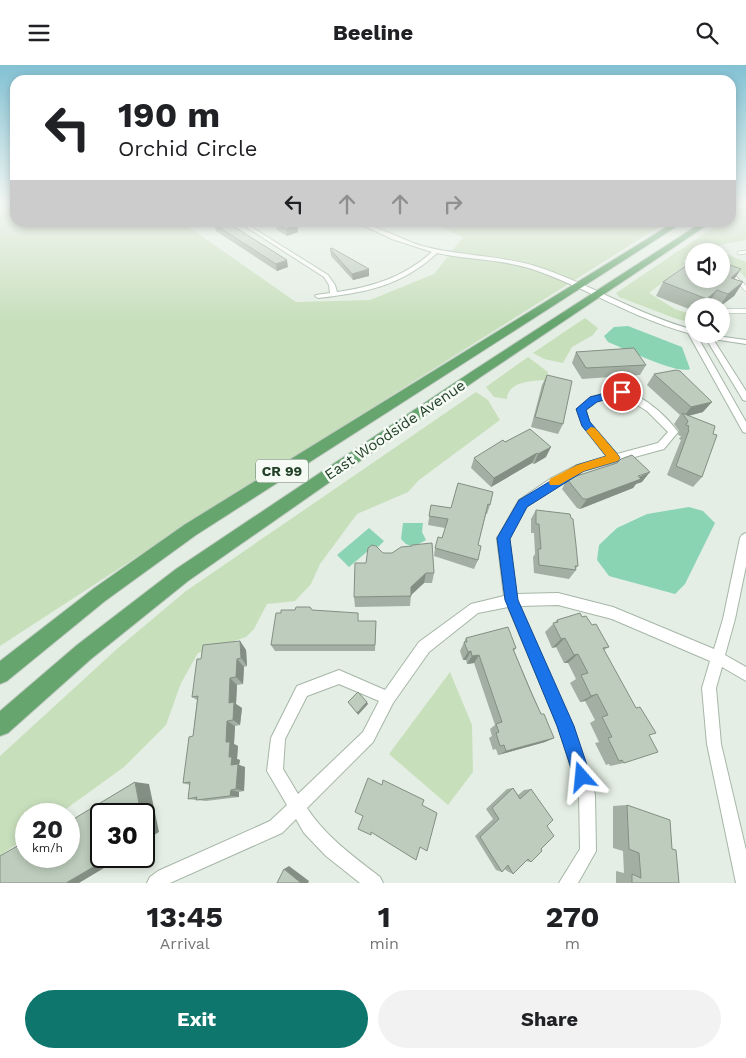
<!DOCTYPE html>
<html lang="en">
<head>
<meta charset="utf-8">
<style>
	body { margin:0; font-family:"Work Sans",sans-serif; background:#f2f2f2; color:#202124; height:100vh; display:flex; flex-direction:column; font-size:19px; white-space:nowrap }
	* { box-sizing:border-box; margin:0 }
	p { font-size:16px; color:#757577 }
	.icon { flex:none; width:28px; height:28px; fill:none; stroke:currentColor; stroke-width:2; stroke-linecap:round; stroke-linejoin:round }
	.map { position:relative; height:818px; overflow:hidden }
	.drawer { display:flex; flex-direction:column; background:#fff; flex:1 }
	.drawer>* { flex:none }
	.top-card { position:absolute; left:10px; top:10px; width:726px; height:152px; border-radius:15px; box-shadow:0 2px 8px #0003; background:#fff; color:#202124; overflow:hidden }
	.tools { position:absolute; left:685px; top:178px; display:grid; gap:10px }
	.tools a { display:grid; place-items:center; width:45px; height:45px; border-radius:50%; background:#fff; box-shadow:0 2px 8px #0003; font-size:25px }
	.speed { position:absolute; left:15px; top:738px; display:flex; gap:10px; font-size:25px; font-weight:700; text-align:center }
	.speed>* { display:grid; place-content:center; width:65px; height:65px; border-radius:50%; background:#fff; box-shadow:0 2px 8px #0003; line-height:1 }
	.speed small { font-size:12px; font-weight:400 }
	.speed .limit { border:2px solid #111; border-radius:8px; background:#fff; color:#111 }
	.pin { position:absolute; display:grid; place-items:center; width:42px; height:42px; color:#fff; margin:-21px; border:2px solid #fff; border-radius:50%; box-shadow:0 1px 5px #0007 }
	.me { position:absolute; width:55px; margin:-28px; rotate:342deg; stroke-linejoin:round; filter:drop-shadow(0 0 4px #0008) }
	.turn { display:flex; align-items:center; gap:18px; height:105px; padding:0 25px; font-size:22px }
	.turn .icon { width:65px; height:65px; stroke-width:2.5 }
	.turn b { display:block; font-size:35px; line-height:42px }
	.lanes { display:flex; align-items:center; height:48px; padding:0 25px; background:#0003; justify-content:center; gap:25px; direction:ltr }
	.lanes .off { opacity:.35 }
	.eta { display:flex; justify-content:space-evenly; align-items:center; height:85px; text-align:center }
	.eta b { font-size:30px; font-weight:700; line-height:35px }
	.primary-button { display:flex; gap:10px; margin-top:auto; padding:10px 25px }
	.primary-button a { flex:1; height:58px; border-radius:30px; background:#0f766e; color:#fff; font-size:20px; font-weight:700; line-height:58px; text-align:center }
	.primary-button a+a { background:#f2f2f2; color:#202124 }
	header { display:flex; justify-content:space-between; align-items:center; height:65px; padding:0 25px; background:#fff; font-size:22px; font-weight:700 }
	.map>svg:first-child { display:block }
</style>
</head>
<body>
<header><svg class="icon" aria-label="menu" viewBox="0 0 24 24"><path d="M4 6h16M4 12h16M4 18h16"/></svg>Beeline<svg class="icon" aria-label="search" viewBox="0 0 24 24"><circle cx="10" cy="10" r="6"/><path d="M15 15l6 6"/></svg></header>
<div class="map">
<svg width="746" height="818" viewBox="0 0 746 818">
	<rect width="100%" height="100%" fill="#e4eee4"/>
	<path fill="#c8dfbc" d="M 0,139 L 15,139 L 15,158 L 183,158 L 296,237 L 370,235 L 434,209 L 463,172 L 432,158 L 665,158 L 186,460 L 0,581 Z
		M 746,140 L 746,175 L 719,180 L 721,186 L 694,186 L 694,192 L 683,195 L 686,199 L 649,228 L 675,244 L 694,250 L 694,258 L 677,254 L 619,232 L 616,228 L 720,158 L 731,158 L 731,150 Z
		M 721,187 L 746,197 L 746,213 L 739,206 L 721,199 Z
		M 585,253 L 598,263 L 593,270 L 572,282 L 563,298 L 544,294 L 533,288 Z
		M 528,292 L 548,307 L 546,315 C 532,316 508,316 507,334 L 494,332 L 486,322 Z
		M 476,327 L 488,335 L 500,355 L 419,415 L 408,427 L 357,449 L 320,499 L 311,519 L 295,536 L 267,539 L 254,564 L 246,572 L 198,588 L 181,618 L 166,660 L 124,702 L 59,749 L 26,749 L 26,772 L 0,791 L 0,691 L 118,583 L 186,526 Z
		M 450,607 L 472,660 L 473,707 L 448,740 L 389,689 Z"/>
	<path fill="#8ad4b3" d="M 628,261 L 682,282 L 690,304 C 678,310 623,283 608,277 L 604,271 L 614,262 Z
		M 689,442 L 703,446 L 715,458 L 685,519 L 675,529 L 609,511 L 597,495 L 599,480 L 617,463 L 647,449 Z
		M 403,458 L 423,458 L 422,467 L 426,475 L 413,482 L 406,479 L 401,474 Z
		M 369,463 L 384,476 L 378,482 L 375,480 L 349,502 L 337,490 Z"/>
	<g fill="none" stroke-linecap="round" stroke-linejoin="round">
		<g stroke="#a6b6a7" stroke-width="4.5">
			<path id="lane-far1" d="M 739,188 L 746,187
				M 734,211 L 742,220"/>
		</g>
		<g stroke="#a6b6a7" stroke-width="5">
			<path id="lane" d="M 741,218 L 746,224
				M 721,246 L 746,246"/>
		</g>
		<g stroke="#a6b6a7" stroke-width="2">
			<path id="street" d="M 240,158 L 245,158 L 328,210 L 335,220 L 337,227 C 373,222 404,212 432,187 L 392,174 L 358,158 C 368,157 408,177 422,181 C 459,191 498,190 535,201 C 589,218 638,250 694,265 L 694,269 L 696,269 L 746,357 L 746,368 L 743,367 L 688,268 C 633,253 585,222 532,204 C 501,194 468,195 437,188 C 402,221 364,228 318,233 L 315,231 L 316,230 L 330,228 L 329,220 L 324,212 Z
				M 702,269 L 746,275 L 746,279 L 713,274 L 746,326 L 746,336 L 743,335 L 705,272 L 701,270 Z
				M 622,324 C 643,331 665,349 678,367 L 664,384 L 583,406 L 558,420 L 527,441 L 509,473 L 516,529 L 558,528 L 613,542 L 714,584 L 723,554 L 740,473 L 742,470 L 746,468 L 746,501 L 735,554 L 725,590 L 746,602 L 746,616 L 722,602 L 716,623 L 721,679 L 746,785 L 746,818 L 736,818 L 707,679 L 702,623 L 710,596 L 612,554 L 558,540 L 520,541 L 572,661 L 595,729 L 596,786 L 578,818 L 559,818 L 580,784 L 579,729 L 558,661 L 508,542 L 478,548 L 429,587 L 393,638 L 373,677 L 307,743 C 326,772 353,791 380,812 L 383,818 L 360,818 L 326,791 L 304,768 L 296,754 L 282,768 L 170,818 L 147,818 L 150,812 L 158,806 L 270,756 L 287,740 L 267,706 L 271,673 L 297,621 L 339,605 L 385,625 L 419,577 L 471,539 L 504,531 L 497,473 L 499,470 L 519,435 L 550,414 L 577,400 L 607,392 L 582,360 L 577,344 L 591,332 ZM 621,330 L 647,346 L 668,367 L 658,378 L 617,389 L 589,357 L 586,345 L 597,336 ZM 339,619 L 379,636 L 363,667 L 298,729 L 283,704 L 285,674 L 307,631 Z"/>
		</g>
		<g stroke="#c1cac2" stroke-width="2">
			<path id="primary" d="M 731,139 L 738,139 L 731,143 Z
				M 673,158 L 682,158 L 196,470 L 105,536 L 7,616 L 0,619 L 0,596 L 93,524 L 184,460 Z
				M 701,158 L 710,158 L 479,313 L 188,516 L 91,594 L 8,668 L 0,671 L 0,646 L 77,580 L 176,504 L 471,307 Z"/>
		</g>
		<use href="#lane-far1" stroke="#fff" stroke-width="3"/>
		<use href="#lane" stroke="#fff" stroke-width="4"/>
		<use href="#street" fill="#fff" fill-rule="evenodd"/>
		<use href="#primary" fill="#67a56f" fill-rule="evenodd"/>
	</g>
	<path fill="#a3afa2" d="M 276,158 L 297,160 L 298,167 L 287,171 L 277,165 Z
		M 214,159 L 288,202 L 277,206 L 216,166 Z
		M 330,184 L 369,211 L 353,215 L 331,191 Z
		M 735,214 L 743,217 L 734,231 L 721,241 L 716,241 L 709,238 L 705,241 L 694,241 L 694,246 L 656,231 L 663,217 Z
		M 576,287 L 646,300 L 640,310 L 582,314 L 572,298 Z
		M 654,309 L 703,347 L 688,351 L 713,369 L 702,412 L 693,422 L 667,410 L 681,375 L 679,374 L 681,371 L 678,370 L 679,366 L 674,359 L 680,350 L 647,320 Z
		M 547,310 L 563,359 L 558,369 L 531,362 L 542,320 Z
		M 530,364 L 546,392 L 534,399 L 532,398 L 491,422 L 471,403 L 474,393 Z
		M 567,414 L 642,417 L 636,419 L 633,423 L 580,444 L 577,443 L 562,424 Z
		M 458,418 L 490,440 L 487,449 L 486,449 L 478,480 L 478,495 L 474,504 L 434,491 L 435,483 L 442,473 L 445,463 L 428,460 L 431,440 L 451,443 Z
		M 536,445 L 578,501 L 575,504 L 576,505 L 569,514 L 534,508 L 533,492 L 535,489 L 534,468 L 531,468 L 531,454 Z
		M 383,488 L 434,508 L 432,518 L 424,518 L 411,530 L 410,541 L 355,542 L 354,532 Z
		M 312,545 L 358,556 L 376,556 L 375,586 L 275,586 L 271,580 L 281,548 Z
		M 582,552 L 592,560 L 609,582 L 604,585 L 649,670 L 624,698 L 610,701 L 609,699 L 606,700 L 595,678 L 599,677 L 590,658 L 595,655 L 585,636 L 580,637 L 570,618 L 576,614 L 568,598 L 564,598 L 556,582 L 552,583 L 545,567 L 557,555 Z
		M 466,573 L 516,583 L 514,586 L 541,649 L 554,673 L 545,677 L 498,690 L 496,684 L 493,685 L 489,673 L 492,671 L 490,664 L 495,660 L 474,598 L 467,599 L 466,595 L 463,595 L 460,586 Z
		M 240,576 L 246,585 L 247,601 L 244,602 L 243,619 L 237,620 L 236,639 L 242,643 L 240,660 L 235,661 L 234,679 L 238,681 L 237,694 L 240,695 L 239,700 L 245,702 L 244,726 L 239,727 L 239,732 L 206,736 L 188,734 L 190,720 L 183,718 L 193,671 L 197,635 L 192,632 L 201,594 Z
		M 513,723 L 518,730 L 524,725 L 531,724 L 547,761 L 541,784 L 531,797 L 526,796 L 513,809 L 507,806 L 505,804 L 502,807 L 496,805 L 475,771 L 493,754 L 486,744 L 507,724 Z
		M 627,740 L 672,784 L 679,818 L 616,818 L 616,806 L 624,808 L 623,786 L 613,783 L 613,741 Z"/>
	<path fill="#848f84" d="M 297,160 L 298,167 L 287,171 L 286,164 Z
		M 287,195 L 288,202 L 277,206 L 276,199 Z
		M 369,204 L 369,211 L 353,215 L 352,209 Z
		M 741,204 L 732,218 L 731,213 Z
		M 743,217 L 734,231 L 720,241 L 728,229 Z
		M 717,225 L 709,238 L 705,241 L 702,241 L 707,234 Z
		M 712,337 L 703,347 L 684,352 L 684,351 L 691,342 Z
		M 551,382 L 546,392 L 534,399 L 538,389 Z
		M 537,388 L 532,398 L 491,422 L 494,413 Z
		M 650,407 L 642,417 L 636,419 L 633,423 L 580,444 L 587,434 Z
		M 426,508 L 424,518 L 409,532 L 411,522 Z
		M 565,573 L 556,582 L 552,583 L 561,574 Z
		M 240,576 L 246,585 L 247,601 L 241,593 Z
		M 471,586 L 466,595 L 463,595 L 468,587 Z
		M 578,589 L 568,598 L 564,598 L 574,590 Z
		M 479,590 L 474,598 L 467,599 L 472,591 Z
		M 237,594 L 244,602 L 243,619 L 236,612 Z
		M 230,613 L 237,620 L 236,639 L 242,643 L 240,660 L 233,655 L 229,638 Z
		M 597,629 L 585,636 L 580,637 L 591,631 Z
		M 367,637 L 368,639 L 358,650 L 357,648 Z
		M 227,656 L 235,661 L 234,679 L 238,681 L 237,694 L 240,695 L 239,700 L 245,702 L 244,726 L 236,724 L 226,677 Z
		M 554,673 L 545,677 L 498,690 L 506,686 Z
		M 135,717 L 149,719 L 159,767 L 146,775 L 147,780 L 144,782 L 144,749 L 141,749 Z
		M 231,725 L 239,727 L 239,732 L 230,731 Z
		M 112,791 L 124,791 L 79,818 L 66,818 Z
		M 289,801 L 309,816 L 308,818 L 301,818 L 284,804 Z"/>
	<path fill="#bdccbc" stroke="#848f84" d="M 220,158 L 228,158 L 287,195 L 276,199 L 214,159 Z
		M 276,158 L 292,158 L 297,160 L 286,164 Z
		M 332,183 L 369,204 L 352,209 L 330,184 Z
		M 694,195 L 694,214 L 721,214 L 721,197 L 741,204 L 731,213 L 743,217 L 728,229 L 717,225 L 707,234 L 663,217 Z
		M 634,283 L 646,300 L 586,303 L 576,287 Z
		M 676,305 L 680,306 L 712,337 L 691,342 L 654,309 Z
		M 547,310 L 572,316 L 563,359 L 535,352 Z
		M 682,348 L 715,361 L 713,369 L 717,370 L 702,412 L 676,401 L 689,365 L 688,364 L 689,361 L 686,360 L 688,356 Z
		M 530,364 L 551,382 L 538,389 L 537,388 L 494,413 L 474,393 L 503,375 L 505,377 Z
		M 632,390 L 650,407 L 638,411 L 641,414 L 587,434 L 583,434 L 567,414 L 617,398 L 621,394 Z
		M 458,418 L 493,427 L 490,440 L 488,439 L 478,480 L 481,481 L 478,495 L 435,483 L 438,472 L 442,473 L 448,454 L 429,451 L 431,440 L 451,443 Z
		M 536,445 L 570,449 L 571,453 L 573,454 L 576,480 L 578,501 L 575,501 L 576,505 L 539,500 L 538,484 L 541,484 L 539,459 L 536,459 Z
		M 432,478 L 434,508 L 426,508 L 411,522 L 411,531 L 354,532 L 355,498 L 366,498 L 368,483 L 372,480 L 376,481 L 383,488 L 392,488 L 401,482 L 412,481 L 412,480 Z
		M 296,542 L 310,542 L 312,545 L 358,548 L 358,556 L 376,556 L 375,580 L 271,580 L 276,548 L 281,548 L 281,545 L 295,545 Z
		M 580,548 L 582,552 L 586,551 L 592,560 L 596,559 L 601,568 L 609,582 L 603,583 L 636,643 L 640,642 L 656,668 L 649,670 L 658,687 L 624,698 L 622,695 L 619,696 L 608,673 L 612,672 L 602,652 L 608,650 L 597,629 L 591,631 L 581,610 L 588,608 L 578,589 L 574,590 L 565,573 L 561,574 L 553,558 L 558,557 L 557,555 Z
		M 508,562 L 516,583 L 513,584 L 531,627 L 541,649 L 544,649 L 554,673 L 506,686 L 504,680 L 500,681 L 496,668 L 499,667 L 496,659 L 502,657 L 479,590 L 472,591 L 471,586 L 468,587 L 464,577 L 467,577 L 466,573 Z
		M 240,576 L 241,593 L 237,594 L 236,612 L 230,613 L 229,638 L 234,637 L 233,655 L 227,656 L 226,677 L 230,677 L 229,692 L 232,692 L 231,700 L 238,699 L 236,724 L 231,725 L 230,731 L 196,735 L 197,732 L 188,734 L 190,717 L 183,718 L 189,672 L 193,671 L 198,631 L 192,632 L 197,594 L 201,594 L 203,580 Z
		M 358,627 L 367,637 L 357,648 L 348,637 Z
		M 368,713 L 382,720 L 383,715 L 424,735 L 422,740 L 437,748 L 427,786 L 420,782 L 416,795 L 371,767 L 371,770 L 358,764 L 363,751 L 355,747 Z
		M 135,717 L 141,749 L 101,749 L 101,791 L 112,791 L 66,818 L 0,818 L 0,791 L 26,776 L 26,791 L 69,791 L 69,755 L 71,753 L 72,755 Z
		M 513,723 L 520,734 L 531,724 L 553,755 L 547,761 L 554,771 L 541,784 L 542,786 L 531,797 L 528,794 L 513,809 L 508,800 L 502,807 L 480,772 L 499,754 L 492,743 Z
		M 627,740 L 670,755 L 672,784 L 676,785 L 679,818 L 632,818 L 632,809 L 641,813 L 639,788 L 629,784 Z
		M 284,804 L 301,818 L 277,818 Z"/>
	<linearGradient id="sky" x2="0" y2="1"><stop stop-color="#82c1d3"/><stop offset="0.55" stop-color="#f3f7f3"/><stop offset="1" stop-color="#f3f7f3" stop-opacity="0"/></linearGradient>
	<rect width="746" height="254" fill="url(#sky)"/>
	<path fill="#1a73e8" stroke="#114b97" d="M 622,324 L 627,327 L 625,329 L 597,337 L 586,345 L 590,357 L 618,390 L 620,393 L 618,396 L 584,406 L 527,442 L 510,474 L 518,535 L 574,661 L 591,712 L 588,718 L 582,720 L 576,718 L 557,661 L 505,535 L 497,473 L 519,435 L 577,400 L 606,391 L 582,361 L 576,344 L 590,332 Z"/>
	<path fill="#f59e0b" d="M 591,362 L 595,363 L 618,390 L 620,393 L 618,396 L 584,406 L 559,420 L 550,420 L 549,417 L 550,414 L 577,400 L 606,391 L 586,366 Z"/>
	<g text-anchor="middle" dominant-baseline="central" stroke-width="5" stroke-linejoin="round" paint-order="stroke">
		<rect fill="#f5faf5" stroke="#617864" stroke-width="1" x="256" y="394.5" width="52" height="23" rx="4"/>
		<g font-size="14" font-weight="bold" fill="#224026">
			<text x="282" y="406">CR 99</text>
		</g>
		<g font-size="15" fill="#224026" stroke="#f5faf5">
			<text transform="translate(395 365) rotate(-34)">East Woodside Avenue</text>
		</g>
	</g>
</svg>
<div class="tools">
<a><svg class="icon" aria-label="sound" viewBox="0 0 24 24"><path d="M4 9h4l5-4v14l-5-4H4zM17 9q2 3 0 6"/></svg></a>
<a><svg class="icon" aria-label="search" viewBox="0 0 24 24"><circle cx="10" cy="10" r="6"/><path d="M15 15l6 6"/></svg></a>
</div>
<div class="speed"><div>20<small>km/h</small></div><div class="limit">30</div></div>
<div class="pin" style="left:622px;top:327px;background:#d93025"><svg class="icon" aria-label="arrive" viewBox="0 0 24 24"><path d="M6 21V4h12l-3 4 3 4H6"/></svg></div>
<svg class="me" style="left:582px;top:712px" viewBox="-20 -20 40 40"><path d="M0-17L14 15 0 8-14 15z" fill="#1a73e8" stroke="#fff" stroke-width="4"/></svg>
<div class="top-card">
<div class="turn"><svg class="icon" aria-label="left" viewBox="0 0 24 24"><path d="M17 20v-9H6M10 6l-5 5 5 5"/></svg><div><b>190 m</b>Orchid Circle</div></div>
<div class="lanes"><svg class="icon" aria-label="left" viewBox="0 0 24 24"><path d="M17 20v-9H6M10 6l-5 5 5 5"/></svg><svg class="icon off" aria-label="ahead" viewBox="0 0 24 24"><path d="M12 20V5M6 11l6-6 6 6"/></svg><svg class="icon off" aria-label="ahead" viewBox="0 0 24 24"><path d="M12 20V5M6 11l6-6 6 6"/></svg><svg class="icon off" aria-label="right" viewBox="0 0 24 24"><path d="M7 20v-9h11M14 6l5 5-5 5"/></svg></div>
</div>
</div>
<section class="drawer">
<div class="eta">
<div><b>13:45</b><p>Arrival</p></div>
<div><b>1</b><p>min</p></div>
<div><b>270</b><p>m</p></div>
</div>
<div class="primary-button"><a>Exit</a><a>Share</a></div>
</section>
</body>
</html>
